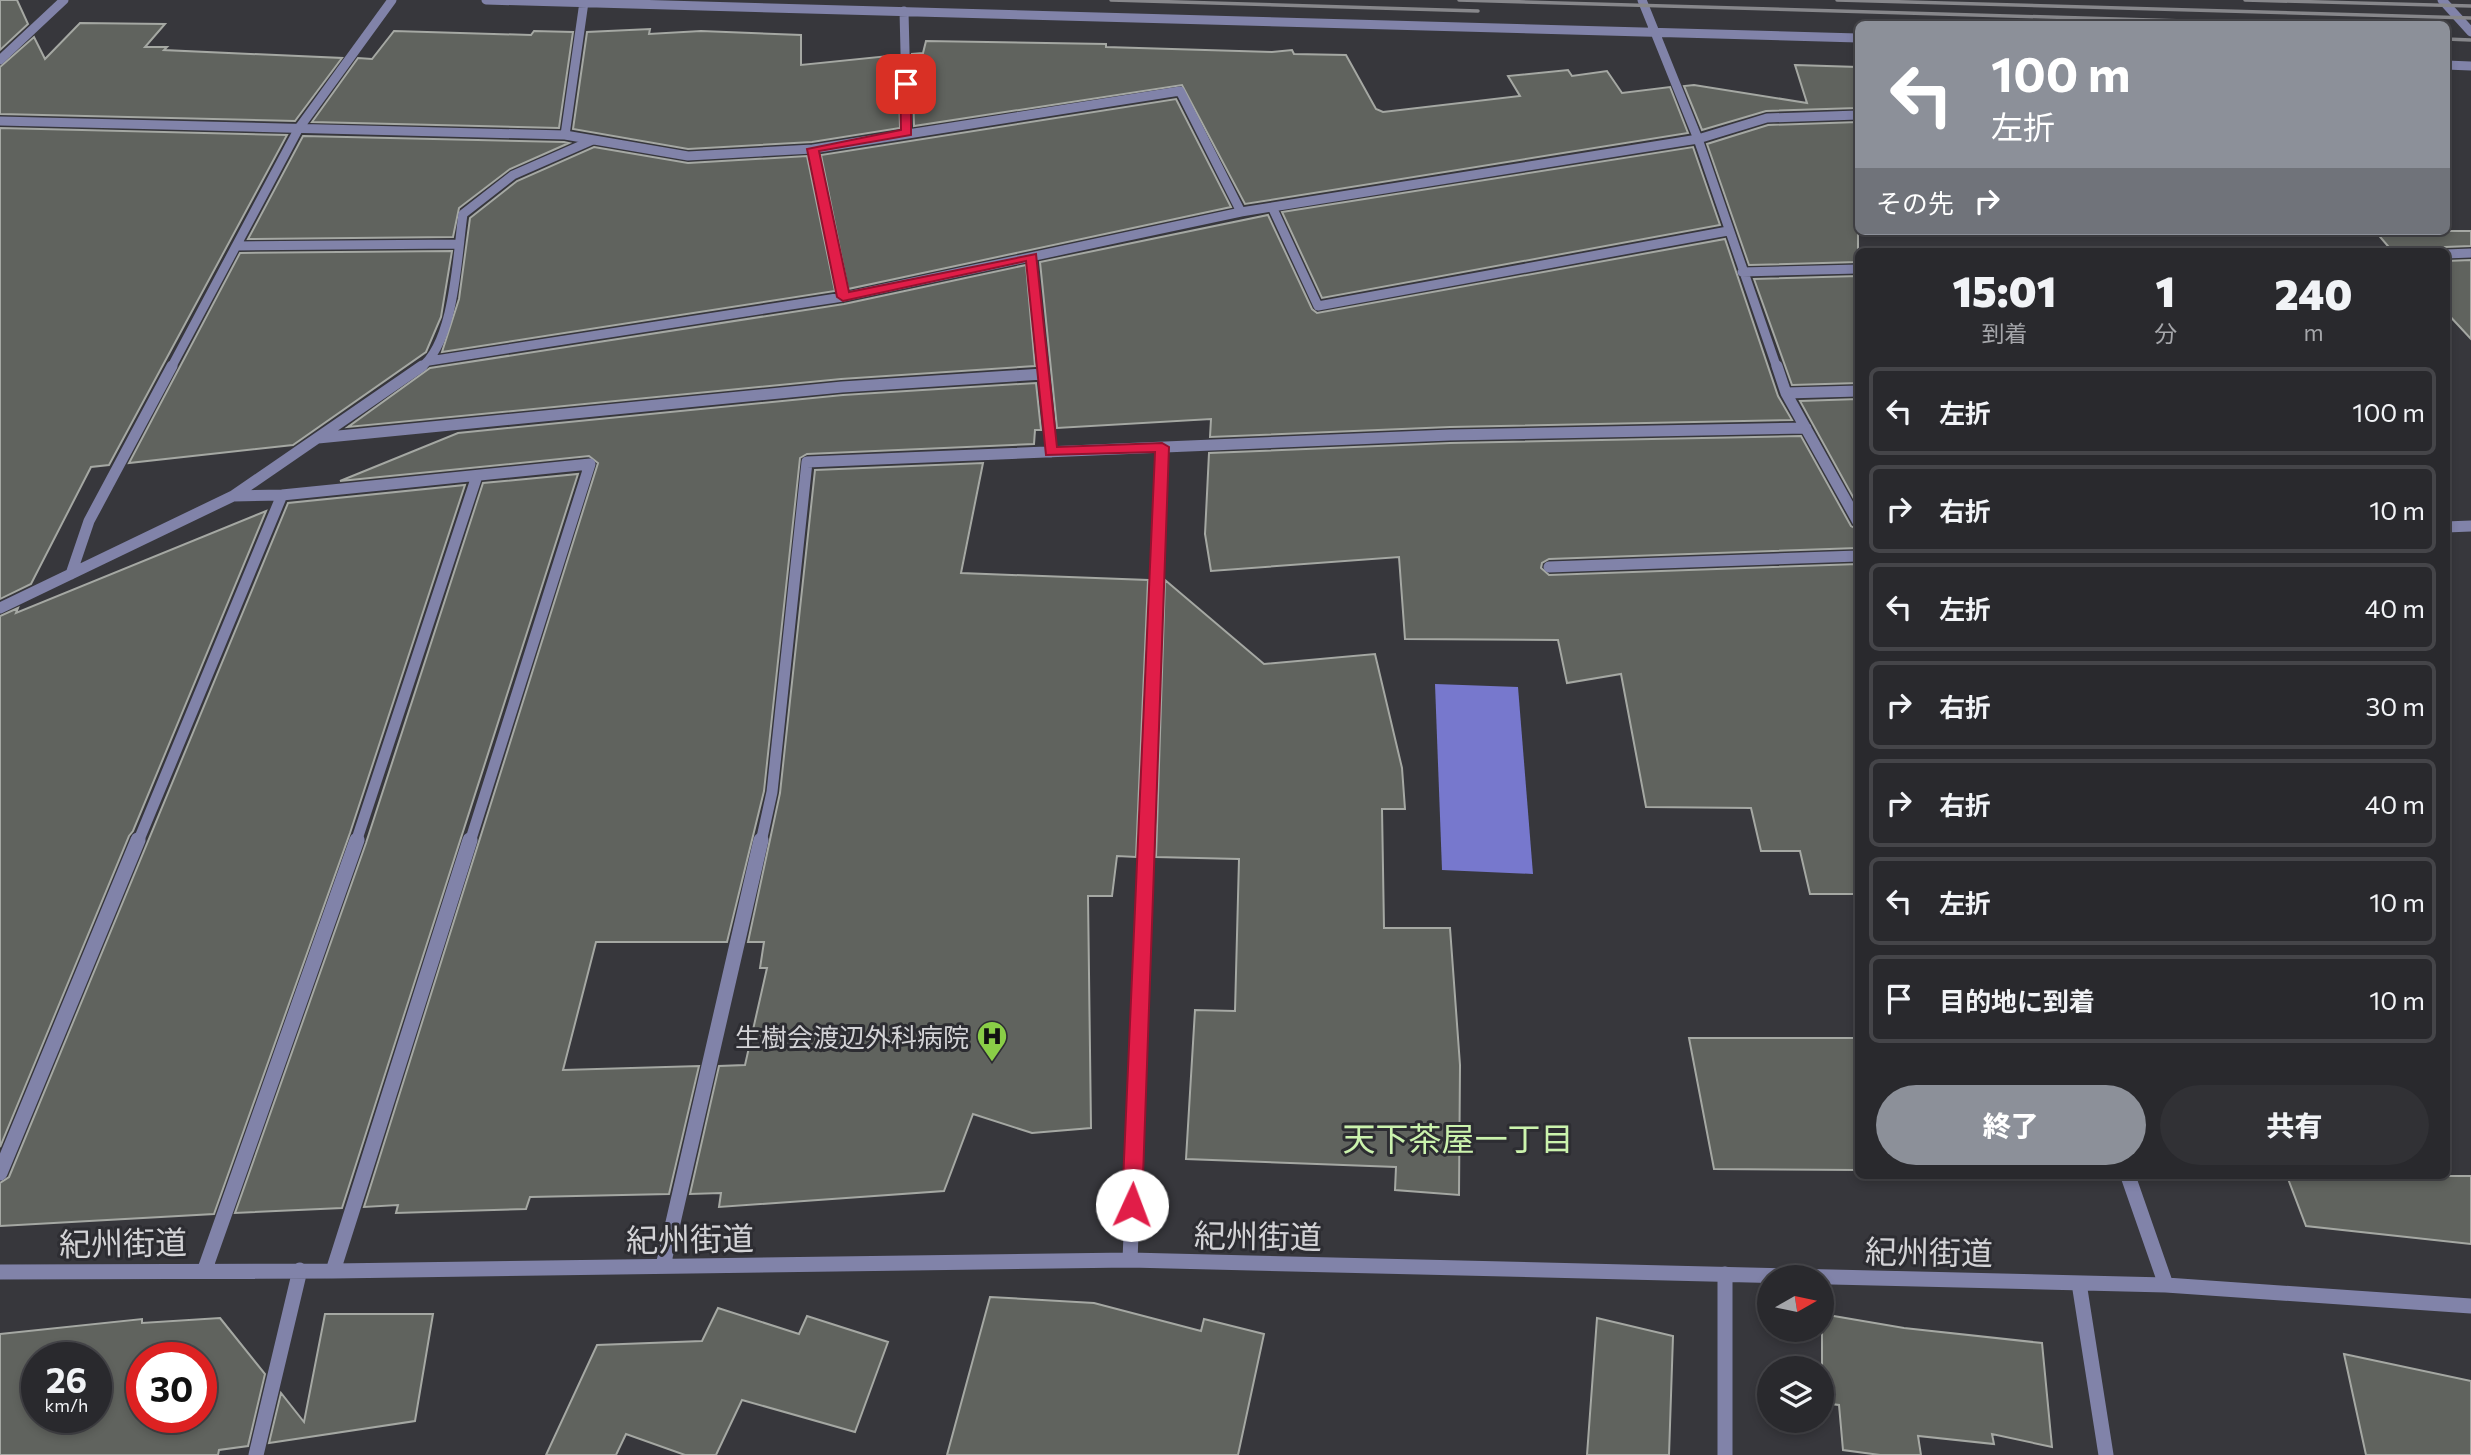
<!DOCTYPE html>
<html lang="ja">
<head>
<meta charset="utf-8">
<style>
	body { margin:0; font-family:Commissioner,"Noto Sans JP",sans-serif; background:#313135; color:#f1f3f6; height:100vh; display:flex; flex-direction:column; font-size:26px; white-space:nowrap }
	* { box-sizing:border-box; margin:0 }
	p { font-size:23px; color:#a5a6aa }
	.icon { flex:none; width:38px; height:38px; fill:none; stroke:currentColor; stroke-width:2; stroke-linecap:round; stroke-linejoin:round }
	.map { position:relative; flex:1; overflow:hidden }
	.details { position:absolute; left:1855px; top:248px; width:595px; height:931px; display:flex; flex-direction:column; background:#29292d; border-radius:10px; box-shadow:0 4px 10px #0003,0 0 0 2px #454549 }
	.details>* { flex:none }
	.top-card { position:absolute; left:1855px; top:21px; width:595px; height:214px; border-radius:10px; box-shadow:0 4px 10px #0003,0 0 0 2px #454549; background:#8c9099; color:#fff; overflow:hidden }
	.needle { width:46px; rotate:81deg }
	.buttons { position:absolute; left:1757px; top:1265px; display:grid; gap:14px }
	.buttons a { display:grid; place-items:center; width:77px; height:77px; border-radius:50%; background:#29292d; box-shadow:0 4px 10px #0003,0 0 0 2px #454549; font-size:35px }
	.speed { position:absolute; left:21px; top:1342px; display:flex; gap:14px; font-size:35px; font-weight:700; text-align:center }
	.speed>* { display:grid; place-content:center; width:91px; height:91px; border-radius:50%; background:#29292d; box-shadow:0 4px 10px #0003,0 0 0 2px #454549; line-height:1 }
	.speed small { font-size:18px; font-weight:400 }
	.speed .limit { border:10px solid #d22; background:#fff; color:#111 }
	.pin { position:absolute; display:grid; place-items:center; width:60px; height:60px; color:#fff; margin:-30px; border-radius:14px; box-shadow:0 4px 10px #0006 }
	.me { position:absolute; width:77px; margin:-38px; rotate:2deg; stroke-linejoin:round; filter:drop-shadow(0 0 5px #0008) }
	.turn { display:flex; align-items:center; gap:24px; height:147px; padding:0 21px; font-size:32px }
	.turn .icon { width:91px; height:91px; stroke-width:2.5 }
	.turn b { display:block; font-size:49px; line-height:60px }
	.then { display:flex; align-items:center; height:66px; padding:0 21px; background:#0003; gap:14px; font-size:26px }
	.eta { display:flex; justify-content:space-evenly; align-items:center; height:119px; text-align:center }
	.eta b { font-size:42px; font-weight:800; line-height:49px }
	.action { display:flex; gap:14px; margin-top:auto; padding:14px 21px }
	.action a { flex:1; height:80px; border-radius:42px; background:#8c9099; color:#fff; font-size:28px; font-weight:800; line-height:80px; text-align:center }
	.action a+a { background:#313135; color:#f1f3f6 }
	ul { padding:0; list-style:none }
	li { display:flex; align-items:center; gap:21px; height:88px; margin:0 14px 10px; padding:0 7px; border:4px solid #454549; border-radius:10px }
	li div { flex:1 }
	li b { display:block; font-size:26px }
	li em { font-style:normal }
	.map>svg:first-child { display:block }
</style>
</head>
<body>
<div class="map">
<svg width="2471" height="1455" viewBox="0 0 2471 1455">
	<rect width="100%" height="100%" fill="#37373c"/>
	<path fill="#7778cd" d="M 1435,684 L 1518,687 L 1533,874 L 1442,870 Z"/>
	<path fill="#60635e" stroke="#a5a8a3" stroke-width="2" fill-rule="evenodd" d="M 0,0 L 17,0 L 28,24 L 0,50 Z
		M 80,23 L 165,24 L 145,47 L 167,47 L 164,50 L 342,58 L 295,121 L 0,114 L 0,67 L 34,37 L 45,59 Z
		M 650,29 L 649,34 L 701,31 L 801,35 L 801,65 L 898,55 L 900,128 L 812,142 L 688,149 L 573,129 L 587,32 Z
		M 394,31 L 531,35 L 534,31 L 573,32 L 559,128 L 312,122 L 358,58 L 372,59 Z
		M 926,41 L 1106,44 L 1106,47 L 1272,52 L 1292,50 L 1294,54 L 1346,55 L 1376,109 L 1383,112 L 1520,96 L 1508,76 L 1568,70 L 1572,76 L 1607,71 L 1622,93 L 1670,87 L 1688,133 L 1245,204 L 1182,85 L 914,126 L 912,54 L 923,53 Z
		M 1795,65 L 1858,67 L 1858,108 L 1766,111 L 1702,130 L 1684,86 L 1694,85 L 1807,103 Z
		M 1176,99 L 1231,207 L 848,289 L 821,155 Z
		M 1858,122 L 1858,262 L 1749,265 L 1707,144 L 1768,125 Z
		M 0,128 L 287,135 L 109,465 L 91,467 L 31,584 L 0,599 Z
		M 303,136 L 564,142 L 569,143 L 510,169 L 459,208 L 453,237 L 248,239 Z
		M 594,147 L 688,163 L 807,156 L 835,291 L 442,352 L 459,299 L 470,218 L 517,181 Z
		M 1693,147 L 1720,225 L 1322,298 L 1282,212 Z
		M 1268,215 L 1312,309 L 1317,313 L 1725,239 L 1778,396 L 1792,420 L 1450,427 L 1210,437 L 1211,419 L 1057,428 L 1040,262 Z
		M 2375,231 L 2471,231 L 2471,246 L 2445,247 L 2439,252 L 2393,252 Z
		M 452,251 L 441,317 L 426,352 L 293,445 L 129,463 L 240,253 Z
		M 2471,260 L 2471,339 L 2446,312 L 2446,261 Z
		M 1026,265 L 1035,366 L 841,379 L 348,427 L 430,368 L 844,304 Z
		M 1858,276 L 1858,383 L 1792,385 L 1754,279 Z
		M 1036,383 L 1041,430 L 1035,430 L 1034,444 L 807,454 L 800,458 L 764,791 L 727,942 L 596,942 L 563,1070 L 699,1066 L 669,1194 L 530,1197 L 526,1209 L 396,1213 L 398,1205 L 364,1207 L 598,463 L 589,456 L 340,481 L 458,433 L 843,395 Z
		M 1858,399 L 1858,506 L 1800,401 Z
		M 1801,436 L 1851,526 L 1858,530 L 1858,548 L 1549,559 L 1542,563 L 1541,568 L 1549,575 L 1858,564 L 1858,894 L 1810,894 L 1800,851 L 1761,851 L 1751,808 L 1646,807 L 1621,674 L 1567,683 L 1558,640 L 1405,639 L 1399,557 L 1211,571 L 1205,534 L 1209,453 L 1450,443 Z
		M 983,463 L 961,573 L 1148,580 L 1136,857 L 1117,856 L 1112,896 L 1088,896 L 1091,1128 L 1032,1133 L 973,1114 L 944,1191 L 719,1207 L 721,1193 L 690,1194 L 719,1066 L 745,1065 L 767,968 L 760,968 L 764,942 L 748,942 L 780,793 L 815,470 Z
		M 578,474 L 342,1208 L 235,1213 L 366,843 L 483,483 Z
		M 465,485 L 350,833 L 214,1214 L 0,1226 L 0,1183 L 9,1177 L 288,503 Z
		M 266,511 L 133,831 L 129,836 L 0,1147 L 0,616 L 18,608 L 16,613 Z
		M 1165,580 L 1264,664 L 1375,654 L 1402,768 L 1405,809 L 1382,809 L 1384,928 L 1450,928 L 1460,1065 L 1459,1195 L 1395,1190 L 1396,1167 L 1186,1159 L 1195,1010 L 1235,1011 L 1239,859 L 1156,857 Z
		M 1689,1038 L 1858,1038 L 1858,1170 L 1714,1169 Z
		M 2287,1176 L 2471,1176 L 2471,1244 L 2306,1226 Z
		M 990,1297 L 1094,1303 L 1201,1331 L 1204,1319 L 1264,1334 L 1238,1455 L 947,1455 Z
		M 718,1308 L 799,1334 L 807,1316 L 888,1342 L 855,1432 L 742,1400 L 716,1455 L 685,1455 L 626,1434 L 616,1455 L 546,1455 L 597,1345 L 702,1341 Z
		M 325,1314 L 433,1314 L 415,1421 L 269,1443 L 281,1393 L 304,1422 Z
		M 1822,1314 L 1904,1328 L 2042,1343 L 2052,1447 L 1992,1434 L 1994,1444 L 1918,1436 L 1921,1455 L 1880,1455 L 1843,1450 L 1839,1405 L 1822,1403 Z
		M 220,1318 L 265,1374 L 248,1446 L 219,1450 L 218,1455 L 0,1455 L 0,1334 L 142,1319 L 142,1323 ZM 37,1358 L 96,1358 L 96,1418 L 37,1418 ZM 142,1358 L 201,1358 L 201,1418 L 142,1418 Z
		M 1597,1318 L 1673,1336 L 1669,1455 L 1587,1455 Z
		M 2344,1354 L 2471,1381 L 2471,1455 L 2366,1455 Z"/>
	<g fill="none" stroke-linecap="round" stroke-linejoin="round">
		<path stroke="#8183a9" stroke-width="9" d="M 486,0 L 1858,38
			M 1642,0 L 1698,139 L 1777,368
			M 2442,0 L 2471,32
			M 904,11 L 907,132
			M 0,60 L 64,0
			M 2446,65 L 2471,66
			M 0,121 L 565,135 L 688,156 L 813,149 L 1180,91 L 1241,212
			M 565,135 L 584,2
			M 813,149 L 843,297
			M 1273,209 L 1318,306 L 1728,231
			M 236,246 L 458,244
			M 2446,254 L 2471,253
			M 1032,257 L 1043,368
			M 1742,272 L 1858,269
			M 429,361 L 843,297 L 1241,212 L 1698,139 L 1767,118 L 1858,115
			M 171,368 L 299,128 L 392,0
			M 420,368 C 455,343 457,255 463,214 L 513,175 L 593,140"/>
		<path stroke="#8183a9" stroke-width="11" d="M 1043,366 L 1051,452
			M 1777,366 L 1786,393 L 1858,522
			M 1786,393 L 1858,391
			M 318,438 L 842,387 L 1043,374
			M 233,496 L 282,495 L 590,464 L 470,842
			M 2446,527 L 2471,526
			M 1549,567 L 1858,556
			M 71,574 L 89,521 L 172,366
			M 0,608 L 233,496 L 422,366
			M 138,842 L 282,495
			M 356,842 L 477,476
			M 761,842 L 772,792 L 807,462 L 1450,435 L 1806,428
			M 1146,842 L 1162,448"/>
		<path stroke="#8183a9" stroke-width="15" d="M 0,1173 L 138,840
			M 2128,1176 L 2166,1285
			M 1130,1260 L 1147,840
			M 663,1266 L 761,840
			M 205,1269 L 357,840
			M 333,1271 L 470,840
			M 0,1272 L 333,1271 L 1130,1260 L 2166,1285 L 2471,1306
			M 1725,1274 L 1725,1455
			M 2079,1283 L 2106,1455
			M 256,1455 L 300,1270"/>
		<path stroke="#87878b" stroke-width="3.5" d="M 1111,0 L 1478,11
			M 1459,0 L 2287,24
			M 1837,0 L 2471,18
			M 2245,0 L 2471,6
			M 2446,39 L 2471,40"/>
	</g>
	<path fill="#e11d48" stroke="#92132f" stroke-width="2" d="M 906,81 L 911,84 L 911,135 L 819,151 L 849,292 L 1036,254 L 1057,447 L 1162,443 L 1169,447 L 1142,1205 L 1139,1212 L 1132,1215 L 1125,1212 L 1122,1205 L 1155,452 L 1046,455 L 1026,261 L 843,301 L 837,297 L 807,149 L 901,130 L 900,84 Z"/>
	<defs>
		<g id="hospital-pin" transform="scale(1.575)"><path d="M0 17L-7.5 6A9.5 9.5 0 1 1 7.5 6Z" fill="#8ace47" stroke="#2d2d32"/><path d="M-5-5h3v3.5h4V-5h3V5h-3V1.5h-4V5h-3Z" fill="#111"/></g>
	</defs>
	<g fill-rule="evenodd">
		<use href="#hospital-pin" x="992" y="1036"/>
	</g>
	<g text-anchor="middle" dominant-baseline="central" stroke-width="6" stroke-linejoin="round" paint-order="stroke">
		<g font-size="26" fill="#d3d3d6" stroke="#2d2d32" text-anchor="end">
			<text x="969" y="1036">生樹会渡辺外科病院</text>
		</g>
		<g font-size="32" fill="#d3d3d6" stroke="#2d2d32">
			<text transform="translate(1258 1235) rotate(1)">紀州街道</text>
			<text transform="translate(690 1238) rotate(-1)">紀州街道</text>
			<text transform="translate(123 1242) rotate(-1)">紀州街道</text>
			<text transform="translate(1929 1251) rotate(1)">紀州街道</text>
		</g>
		<g font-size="33" fill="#cbf3ad" stroke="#2d2d32">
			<text x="1458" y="1137">天下茶屋一丁目</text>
		</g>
	</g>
</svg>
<div class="buttons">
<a><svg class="needle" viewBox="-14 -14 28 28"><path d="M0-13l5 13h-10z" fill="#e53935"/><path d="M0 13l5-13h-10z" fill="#a5a6aa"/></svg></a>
<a><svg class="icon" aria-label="layers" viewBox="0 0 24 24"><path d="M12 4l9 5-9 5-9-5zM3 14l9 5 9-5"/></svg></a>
</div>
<div class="speed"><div>26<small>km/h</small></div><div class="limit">30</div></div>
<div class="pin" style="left:906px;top:84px;background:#d93025"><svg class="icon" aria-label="arrive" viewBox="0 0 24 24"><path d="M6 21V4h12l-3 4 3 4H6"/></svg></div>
<svg class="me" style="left:1132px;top:1205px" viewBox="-20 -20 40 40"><circle r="19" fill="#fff"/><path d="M0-13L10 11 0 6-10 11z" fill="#e11d48"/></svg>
<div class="top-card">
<div class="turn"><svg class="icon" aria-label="left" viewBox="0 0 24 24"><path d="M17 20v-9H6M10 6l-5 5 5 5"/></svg><div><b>100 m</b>左折</div></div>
<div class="then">その先<svg class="icon" aria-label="right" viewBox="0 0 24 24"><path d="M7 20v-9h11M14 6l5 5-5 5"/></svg></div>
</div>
<section class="details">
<div class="eta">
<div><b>15:01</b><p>到着</p></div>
<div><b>1</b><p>分</p></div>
<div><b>240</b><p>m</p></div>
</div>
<ul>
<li><svg class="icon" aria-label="left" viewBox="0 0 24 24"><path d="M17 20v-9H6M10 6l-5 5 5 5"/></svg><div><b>左折</b></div><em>100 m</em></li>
<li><svg class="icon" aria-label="right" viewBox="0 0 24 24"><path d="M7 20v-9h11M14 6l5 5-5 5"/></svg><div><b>右折</b></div><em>10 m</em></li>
<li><svg class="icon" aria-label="left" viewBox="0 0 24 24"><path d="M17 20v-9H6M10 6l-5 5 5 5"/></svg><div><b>左折</b></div><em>40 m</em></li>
<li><svg class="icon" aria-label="right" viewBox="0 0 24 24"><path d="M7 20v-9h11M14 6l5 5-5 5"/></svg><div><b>右折</b></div><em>30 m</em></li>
<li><svg class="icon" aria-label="right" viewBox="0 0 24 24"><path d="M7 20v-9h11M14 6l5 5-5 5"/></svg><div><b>右折</b></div><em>40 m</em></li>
<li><svg class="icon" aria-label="left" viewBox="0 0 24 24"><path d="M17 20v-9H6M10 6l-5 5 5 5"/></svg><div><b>左折</b></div><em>10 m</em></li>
<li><svg class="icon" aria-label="arrive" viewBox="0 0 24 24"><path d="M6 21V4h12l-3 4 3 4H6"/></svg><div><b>目的地に到着</b></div><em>10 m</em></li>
</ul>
<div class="action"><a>終了</a><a>共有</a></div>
</section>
</div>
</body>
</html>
